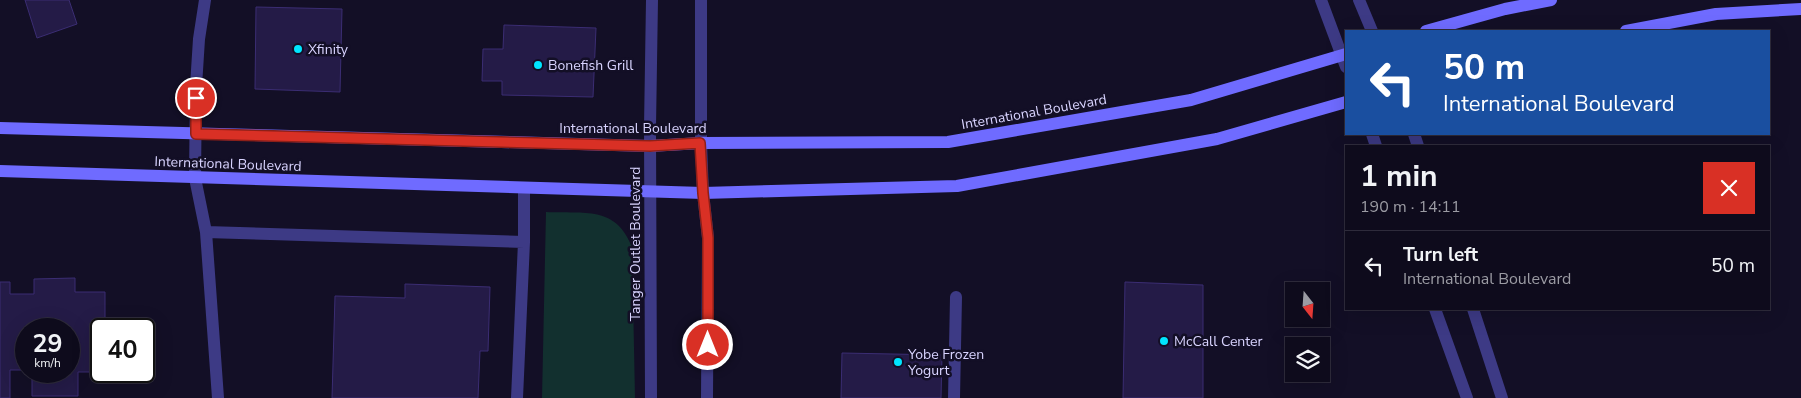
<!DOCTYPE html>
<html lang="en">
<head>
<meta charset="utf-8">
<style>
	body { margin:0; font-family:"Nunito Sans",sans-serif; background:#171425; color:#f1f3f6; height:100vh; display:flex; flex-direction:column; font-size:19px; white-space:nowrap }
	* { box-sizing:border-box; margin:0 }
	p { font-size:16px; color:#9b9ba3 }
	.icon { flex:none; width:28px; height:28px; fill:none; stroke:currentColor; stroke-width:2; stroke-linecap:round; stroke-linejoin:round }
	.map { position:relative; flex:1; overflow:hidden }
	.details { position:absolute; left:1345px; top:145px; width:425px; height:165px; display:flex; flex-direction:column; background:#0e0b1c; border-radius:0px; box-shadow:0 5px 20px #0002,0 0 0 1px #2e2b3b }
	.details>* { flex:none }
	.guide { position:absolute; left:1345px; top:30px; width:425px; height:105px; border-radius:0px; box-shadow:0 5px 20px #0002,0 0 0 1px #2e2b3b; background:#1a4fa0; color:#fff; overflow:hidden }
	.needle { width:32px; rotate:163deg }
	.controls { position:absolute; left:1285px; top:282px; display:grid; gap:10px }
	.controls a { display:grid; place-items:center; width:45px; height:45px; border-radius:0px; background:#0e0b1c; box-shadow:0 5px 20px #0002,0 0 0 1px #2e2b3b; font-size:25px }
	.speed { position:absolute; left:15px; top:318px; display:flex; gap:10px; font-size:25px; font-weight:700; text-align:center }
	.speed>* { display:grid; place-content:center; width:65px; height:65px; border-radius:50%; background:#0e0b1c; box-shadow:0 5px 20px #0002,0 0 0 1px #2e2b3b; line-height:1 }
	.speed small { font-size:12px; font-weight:400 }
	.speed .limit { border:2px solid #111; border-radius:8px; background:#fff; color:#111 }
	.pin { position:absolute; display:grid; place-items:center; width:42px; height:42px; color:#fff; margin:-21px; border:2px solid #fff; border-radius:50%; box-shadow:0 1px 5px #0007 }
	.me { position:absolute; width:55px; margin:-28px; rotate:0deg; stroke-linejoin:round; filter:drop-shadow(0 0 4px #0008) }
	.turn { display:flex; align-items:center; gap:18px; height:105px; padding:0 15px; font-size:22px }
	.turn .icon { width:65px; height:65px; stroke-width:2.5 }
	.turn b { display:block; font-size:35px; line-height:42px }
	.round { display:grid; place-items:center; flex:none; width:52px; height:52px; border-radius:0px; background:#171425 }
	.headline { display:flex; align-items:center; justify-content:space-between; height:85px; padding:0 15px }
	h1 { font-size:30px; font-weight:700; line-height:38px }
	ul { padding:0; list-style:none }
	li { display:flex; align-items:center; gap:15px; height:70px; padding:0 15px; border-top:1px solid #2e2b3b }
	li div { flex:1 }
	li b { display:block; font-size:19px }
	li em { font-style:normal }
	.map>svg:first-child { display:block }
</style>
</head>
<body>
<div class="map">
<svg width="1801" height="398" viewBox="0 0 1801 398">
	<rect width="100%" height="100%" fill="#130f26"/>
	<path fill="#12302f" d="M 546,212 C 585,214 615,205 632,247 L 635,398 L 542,398 Z"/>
	<path fill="#241b47" stroke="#3b2d73" d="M 25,0 L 69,0 L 77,24 L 37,38 Z
		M 256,7 L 342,9 L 340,92 L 255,89 Z
		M 504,25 L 596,28 L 593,97 L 502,95 L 502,81 L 482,81 L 483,49 L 503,49 Z
		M 75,278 L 75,292 L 105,292 L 105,329 L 101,329 L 101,371 L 105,372 L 78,372 L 78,396 L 32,396 L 32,371 L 69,371 L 69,329 L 26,329 L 26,370 L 10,370 L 10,398 L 0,398 L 0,282 L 10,282 L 10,294 L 34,294 L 34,279 Z
		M 1125,282 L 1203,285 L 1203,398 L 1123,398 Z
		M 405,284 L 490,287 L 488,351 L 480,351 L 478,398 L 332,398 L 335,296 L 405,298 Z
		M 842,353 L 942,355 L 941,398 L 841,398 Z"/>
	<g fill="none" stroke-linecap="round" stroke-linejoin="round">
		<path stroke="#3d3a85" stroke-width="12" d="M 195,178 L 206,232 L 524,242 L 524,188
			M 206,232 L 218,398
			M 517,398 L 524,242
			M 954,398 L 956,297"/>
		<path stroke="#3d3a85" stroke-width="12" d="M 1321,0 L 1346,67
			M 1359,0 L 1372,31
			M 1372,134 L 1376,146
			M 1414,134 L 1418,146
			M 195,178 L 196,86 L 199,39 L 205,0
			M 1435,309 L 1467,398
			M 1473,309 L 1502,398"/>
		<path stroke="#3d3a85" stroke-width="12" d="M 701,0 L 701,143 L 703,193 L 708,238 L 707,398
			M 651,398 L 650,127 L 652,0"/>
		<path stroke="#6f6bff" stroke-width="12" d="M 1426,31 L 1505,9 L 1551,0
			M 1626,31 L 1716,14 L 1801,9
			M 0,128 L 650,146 L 701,143 L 948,142 L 1191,100 L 1346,54
			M 0,171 L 703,193 L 957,186 L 1217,139 L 1346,102"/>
	</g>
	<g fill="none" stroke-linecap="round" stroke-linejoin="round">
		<g stroke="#8d1f18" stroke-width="12">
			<path id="route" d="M 196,98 L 196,134 L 612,145 L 650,146 L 700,143 L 703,193 L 708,238 L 708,345"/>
		</g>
		<use href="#route" stroke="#d93025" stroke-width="9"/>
	</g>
	<g fill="#00e5ff" stroke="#130f26" stroke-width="2">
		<circle cx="298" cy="49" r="5"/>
		<circle cx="538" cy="65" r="5"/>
		<circle cx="1164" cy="341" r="5"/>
		<circle cx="898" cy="362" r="5"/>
	</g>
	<g text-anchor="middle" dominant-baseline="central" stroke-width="5" stroke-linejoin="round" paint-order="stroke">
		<g font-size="14" fill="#d9d4ff" stroke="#130f26" text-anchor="start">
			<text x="308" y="49">Xfinity</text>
			<text x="548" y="65">Bonefish Grill</text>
			<text x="1174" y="341">McCall Center</text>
			<text x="908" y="354">Yobe Frozen<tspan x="908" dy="16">Yogurt</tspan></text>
		</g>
		<g font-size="14" fill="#d9d4ff" stroke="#130f26">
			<text transform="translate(1034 112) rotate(-10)">International Boulevard</text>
			<text x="633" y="128">International Boulevard</text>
			<text transform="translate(228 164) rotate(2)">International Boulevard</text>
			<text transform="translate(635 244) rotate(-90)">Tanger Outlet Boulevard</text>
		</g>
	</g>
</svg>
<div class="controls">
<a><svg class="needle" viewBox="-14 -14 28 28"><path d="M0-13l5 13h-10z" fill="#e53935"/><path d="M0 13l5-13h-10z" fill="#9b9ba3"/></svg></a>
<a><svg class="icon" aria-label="layers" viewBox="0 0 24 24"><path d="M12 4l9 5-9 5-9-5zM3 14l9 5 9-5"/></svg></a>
</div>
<div class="speed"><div>29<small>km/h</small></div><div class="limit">40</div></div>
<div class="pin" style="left:196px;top:98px;background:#d93025"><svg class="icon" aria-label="arrive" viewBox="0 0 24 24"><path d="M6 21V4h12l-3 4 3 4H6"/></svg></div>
<svg class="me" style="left:708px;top:345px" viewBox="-20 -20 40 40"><circle r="17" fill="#d93025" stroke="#fff" stroke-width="3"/><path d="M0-11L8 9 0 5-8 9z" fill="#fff"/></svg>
<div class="guide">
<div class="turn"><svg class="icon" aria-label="left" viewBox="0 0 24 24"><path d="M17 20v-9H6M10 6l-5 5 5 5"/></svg><div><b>50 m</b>International Boulevard</div></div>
</div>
<section class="details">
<div class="headline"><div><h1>1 min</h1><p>190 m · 14:11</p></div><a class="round" style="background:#d93025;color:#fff"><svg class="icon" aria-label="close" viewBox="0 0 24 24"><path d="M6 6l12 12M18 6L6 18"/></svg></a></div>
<ul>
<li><svg class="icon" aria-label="left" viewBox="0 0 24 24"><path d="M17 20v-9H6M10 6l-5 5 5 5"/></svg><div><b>Turn left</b><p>International Boulevard</p></div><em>50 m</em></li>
</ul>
</section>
</div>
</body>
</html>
